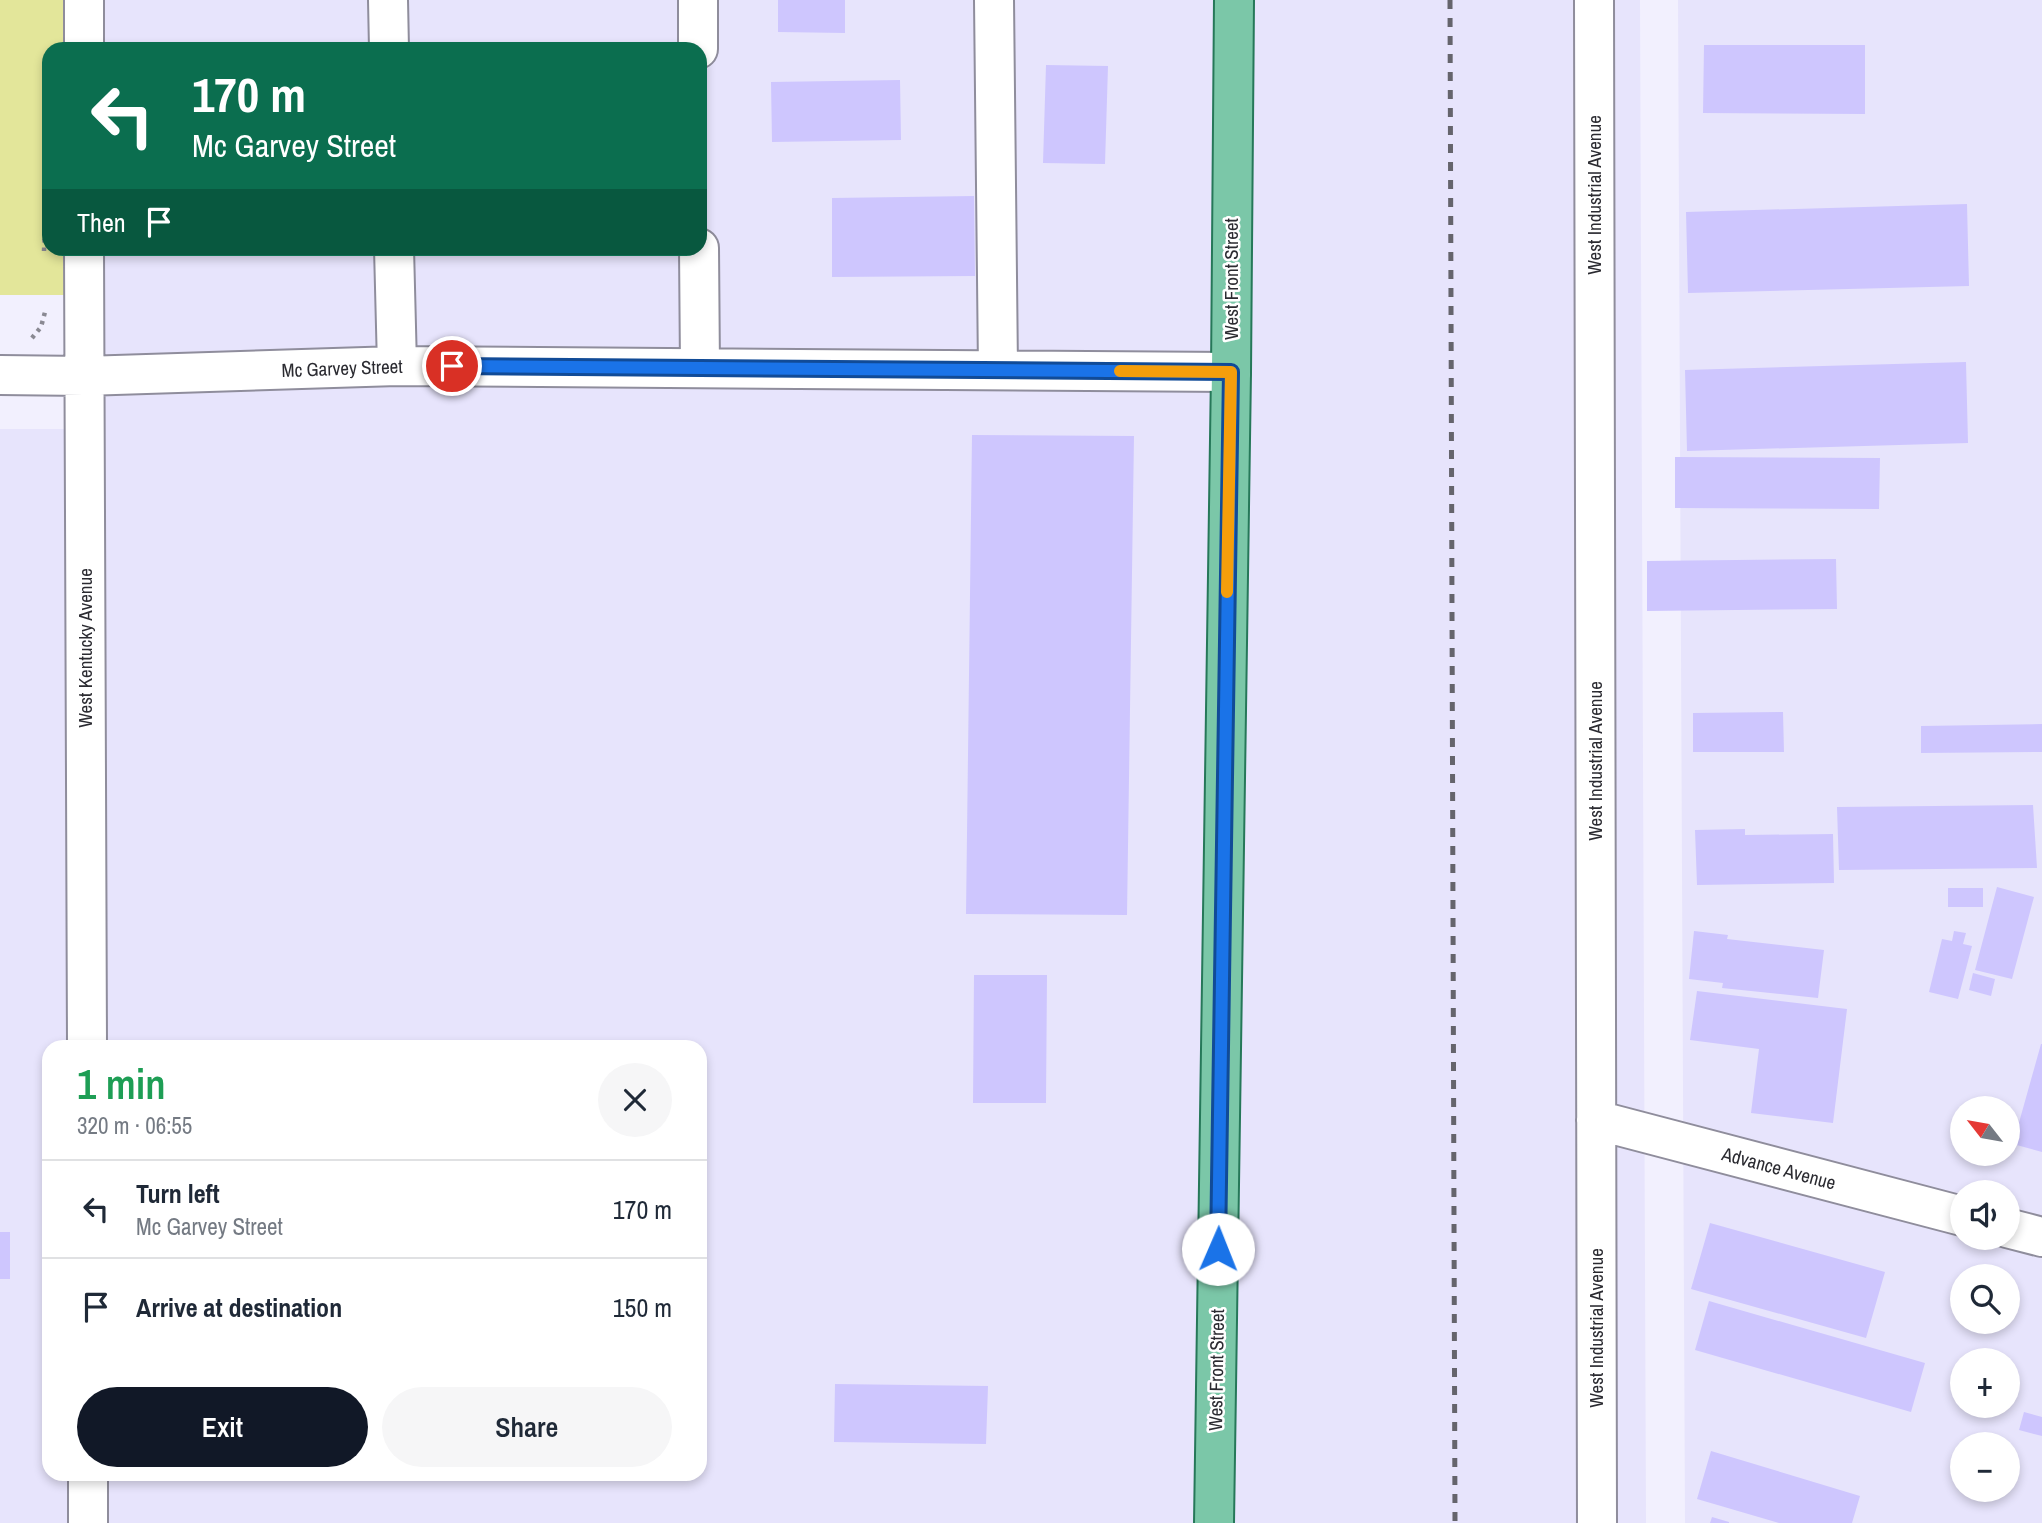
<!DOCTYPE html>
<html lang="en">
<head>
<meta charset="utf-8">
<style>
	body { margin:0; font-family:"Archivo Narrow",sans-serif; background:#f6f6f7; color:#1f2937; height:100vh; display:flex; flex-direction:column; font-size:26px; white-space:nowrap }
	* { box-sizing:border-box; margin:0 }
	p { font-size:23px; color:#747a83 }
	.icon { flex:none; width:38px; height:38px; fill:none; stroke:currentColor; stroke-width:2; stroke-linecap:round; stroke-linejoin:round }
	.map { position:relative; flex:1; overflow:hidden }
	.sheet { position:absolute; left:42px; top:1040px; width:665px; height:441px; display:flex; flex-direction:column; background:#fff; border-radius:21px; box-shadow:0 4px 10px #0003 }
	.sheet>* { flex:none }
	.hud { position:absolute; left:42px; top:42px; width:665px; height:214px; border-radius:21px; box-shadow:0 4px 10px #0003; background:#0b6e4f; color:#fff; overflow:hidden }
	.needle { width:46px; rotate:301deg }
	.buttons { position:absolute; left:1950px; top:1096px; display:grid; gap:14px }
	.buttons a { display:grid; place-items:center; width:70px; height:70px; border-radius:50%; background:#fff; box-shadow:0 4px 10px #0003; font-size:35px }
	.pin { position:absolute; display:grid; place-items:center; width:60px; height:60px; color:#fff; margin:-30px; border:4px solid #fff; border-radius:50%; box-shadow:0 2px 7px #0007 }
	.me { position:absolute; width:77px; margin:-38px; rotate:1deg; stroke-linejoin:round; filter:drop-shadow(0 0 5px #0008) }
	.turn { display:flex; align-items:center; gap:24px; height:147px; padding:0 35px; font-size:32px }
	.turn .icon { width:91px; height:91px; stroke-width:2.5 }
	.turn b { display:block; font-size:49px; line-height:60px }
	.then { display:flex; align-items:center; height:66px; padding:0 35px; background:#0003; gap:14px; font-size:26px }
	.round { display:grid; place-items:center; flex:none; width:74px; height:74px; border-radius:37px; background:#f6f6f7 }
	.overview { display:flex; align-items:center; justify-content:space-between; height:119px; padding:0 35px }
	h1 { font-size:42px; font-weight:600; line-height:52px; color:#1e9e55 }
	.primary-button { display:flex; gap:14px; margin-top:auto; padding:14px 35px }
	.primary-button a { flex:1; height:80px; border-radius:42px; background:#111827; color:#fff; font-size:28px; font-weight:600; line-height:80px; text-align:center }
	.primary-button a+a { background:#f6f6f7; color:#1f2937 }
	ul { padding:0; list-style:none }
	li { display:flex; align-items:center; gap:21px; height:98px; padding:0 35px; border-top:2px solid #e0e1e3 }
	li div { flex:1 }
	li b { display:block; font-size:26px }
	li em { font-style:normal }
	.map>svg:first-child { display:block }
</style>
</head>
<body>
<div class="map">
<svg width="2042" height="1523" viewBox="0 0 2042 1523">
	<rect width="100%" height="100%" fill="#f2f0fe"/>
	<path fill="#e7e4fc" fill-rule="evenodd" d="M 77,0 L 1640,0 L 1646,1523 L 0,1523 L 0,429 L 67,429 L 71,249 L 700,248 L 700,49 L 76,49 ZM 49,1046 L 700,1046 L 700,1474 L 49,1474 Z
		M 1678,0 L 2042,0 L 2042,1523 L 1685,1523 ZM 1962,1108 L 2007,1108 L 2007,1153 L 1962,1153 ZM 1962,1192 L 2007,1192 L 2007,1237 L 1962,1237 ZM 1962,1276 L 2007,1276 L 2007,1321 L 1962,1321 ZM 1962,1360 L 2007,1360 L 2007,1405 L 1962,1405 ZM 1962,1444 L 2007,1444 L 2007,1489 L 1962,1489 Z"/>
	<path fill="#e3e69a" d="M 0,0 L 70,0 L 70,49 L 49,49 L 49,248 L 70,249 L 70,295 L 0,295 Z"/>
	<path fill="#cec6fe" d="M 778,0 L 845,0 L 845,33 L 778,32 Z
		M 1704,45 L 1865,45 L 1865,114 L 1703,113 Z
		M 1046,65 L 1108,66 L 1105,164 L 1043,163 Z
		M 900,80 L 901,140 L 772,142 L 771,82 Z
		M 974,196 L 975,276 L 832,277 L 832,198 Z
		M 1967,204 L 1969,286 L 1688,293 L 1686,212 Z
		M 1966,362 L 1968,443 L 1687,451 L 1685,370 Z
		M 972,435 L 1134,436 L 1127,915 L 966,914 Z
		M 1675,457 L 1880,458 L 1879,509 L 1675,508 Z
		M 1836,559 L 1837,609 L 1647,611 L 1647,561 Z
		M 1783,712 L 1784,752 L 1693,752 L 1693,713 Z
		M 2042,724 L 2042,752 L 1921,753 L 1921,726 Z
		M 2033,805 L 2037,868 L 1839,870 L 1837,807 Z
		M 1745,829 L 1745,835 L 1833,834 L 1834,883 L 1697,885 L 1695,830 Z
		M 1997,887 L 2034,897 L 2012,979 L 1975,970 Z
		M 1948,888 L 1983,888 L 1983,907 L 1948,907 Z
		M 1694,931 L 1728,935 L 1727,939 L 1824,950 L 1818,998 L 1722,988 L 1723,983 L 1689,979 Z
		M 1954,931 L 1966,933 L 1963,944 L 1972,946 L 1958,999 L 1929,992 L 1942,939 L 1952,941 Z
		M 1973,973 L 1995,979 L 1991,996 L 1969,990 Z
		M 974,975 L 1047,975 L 1046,1103 L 973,1103 Z
		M 1697,991 L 1847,1009 L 1833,1123 L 1751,1113 L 1759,1049 L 1690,1040 Z
		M 2041,1044 L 2042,1044 L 2042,1152 L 2013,1144 Z
		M 1710,1223 L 1885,1272 L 1866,1338 L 1691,1289 Z
		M 0,1232 L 10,1232 L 10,1279 L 0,1279 Z
		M 1709,1301 L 1925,1363 L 1911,1412 L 1695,1350 Z
		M 835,1384 L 988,1386 L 986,1444 L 834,1442 Z
		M 2024,1412 L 2042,1417 L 2042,1436 L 2019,1430 Z
		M 1711,1451 L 1860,1496 L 1852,1523 L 1779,1523 L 1697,1499 Z
		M 1712,1517 L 1729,1522 L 1729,1523 L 1710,1523 Z"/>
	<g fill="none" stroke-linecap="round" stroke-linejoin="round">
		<g stroke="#8f8d9c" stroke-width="42">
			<path id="minor" d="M 84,0 L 84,49
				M 388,0 L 389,49
				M 698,0 L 698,49
				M 994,0 L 998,370
				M 1594,0 L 1597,1523
				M 84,248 L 87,1046
				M 394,248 L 397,366
				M 699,248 L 700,368
				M 0,375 L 84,376 L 397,366 L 1231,372
				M 1596,1120 L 1962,1216
				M 2007,1228 L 2042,1237
				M 88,1474 L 88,1523"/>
		</g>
		<g stroke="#267859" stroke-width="42">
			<path id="major" d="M 1214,1523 L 1231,372 L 1234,0"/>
		</g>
		<path stroke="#8a8993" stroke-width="4.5" stroke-dasharray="3.5 5" stroke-linecap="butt" d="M 44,251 L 48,156 L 46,119 L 47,57
			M 32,338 L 41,327 L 45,312"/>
		<use href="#minor" stroke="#fff" stroke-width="38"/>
		<use href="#major" stroke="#7bc7a8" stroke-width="38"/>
		<path stroke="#65646c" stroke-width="5" stroke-dasharray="9 9" stroke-linecap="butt" d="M 1450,0 L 1455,1523"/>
	</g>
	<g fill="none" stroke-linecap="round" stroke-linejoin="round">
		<g stroke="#114b97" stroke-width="18">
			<path id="route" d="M 452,366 L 1231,372 L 1218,1249"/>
		</g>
		<use href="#route" stroke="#1a73e8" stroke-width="12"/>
		<path stroke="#f59e0b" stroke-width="12" d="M 1120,371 L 1231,372 L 1227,592"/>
	</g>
	<g text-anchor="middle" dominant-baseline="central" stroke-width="5" stroke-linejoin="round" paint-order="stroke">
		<g font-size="19" fill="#2b2b31" stroke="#fff">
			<text transform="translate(1594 195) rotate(-90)">West Industrial Avenue</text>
			<text transform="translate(1231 279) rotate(-90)">West Front Street</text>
			<text transform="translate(342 368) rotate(-2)">Mc Garvey Street</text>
			<text transform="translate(85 648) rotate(-90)">West Kentucky Avenue</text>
			<text transform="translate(1595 761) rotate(-90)">West Industrial Avenue</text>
			<text transform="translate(1779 1168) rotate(15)">Advance Avenue</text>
			<text transform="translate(1596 1328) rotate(-90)">West Industrial Avenue</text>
			<text transform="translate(1216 1370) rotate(-89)">West Front Street</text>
		</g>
	</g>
</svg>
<div class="buttons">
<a><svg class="needle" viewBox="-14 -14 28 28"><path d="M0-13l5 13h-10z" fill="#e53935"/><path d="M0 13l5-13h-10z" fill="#747a83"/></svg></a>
<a><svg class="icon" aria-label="sound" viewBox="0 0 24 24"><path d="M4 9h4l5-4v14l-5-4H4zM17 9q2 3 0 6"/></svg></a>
<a><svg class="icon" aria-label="search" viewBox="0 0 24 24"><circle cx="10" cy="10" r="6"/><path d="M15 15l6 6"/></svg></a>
<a>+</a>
<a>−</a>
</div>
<div class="pin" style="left:452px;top:366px;background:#d93025"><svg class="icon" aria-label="arrive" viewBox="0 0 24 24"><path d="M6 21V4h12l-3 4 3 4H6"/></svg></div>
<svg class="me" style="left:1218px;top:1249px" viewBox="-20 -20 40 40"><circle r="19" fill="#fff"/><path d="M0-13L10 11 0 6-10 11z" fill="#1a73e8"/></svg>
<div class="hud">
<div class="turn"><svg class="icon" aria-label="left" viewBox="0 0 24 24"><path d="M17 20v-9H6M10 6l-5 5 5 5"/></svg><div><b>170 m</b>Mc Garvey Street</div></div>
<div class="then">Then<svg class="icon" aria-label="arrive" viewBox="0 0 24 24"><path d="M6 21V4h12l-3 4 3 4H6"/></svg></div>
</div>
<section class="sheet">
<div class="overview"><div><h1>1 min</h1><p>320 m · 06:55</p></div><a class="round"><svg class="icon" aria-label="close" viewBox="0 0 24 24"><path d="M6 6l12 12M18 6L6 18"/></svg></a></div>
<ul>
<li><svg class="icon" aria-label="left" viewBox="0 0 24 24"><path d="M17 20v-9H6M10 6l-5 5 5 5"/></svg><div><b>Turn left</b><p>Mc Garvey Street</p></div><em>170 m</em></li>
<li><svg class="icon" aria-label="arrive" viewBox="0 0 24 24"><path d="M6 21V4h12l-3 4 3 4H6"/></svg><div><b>Arrive at destination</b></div><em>150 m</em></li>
</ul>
<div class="primary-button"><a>Exit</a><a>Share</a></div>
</section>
</div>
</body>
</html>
